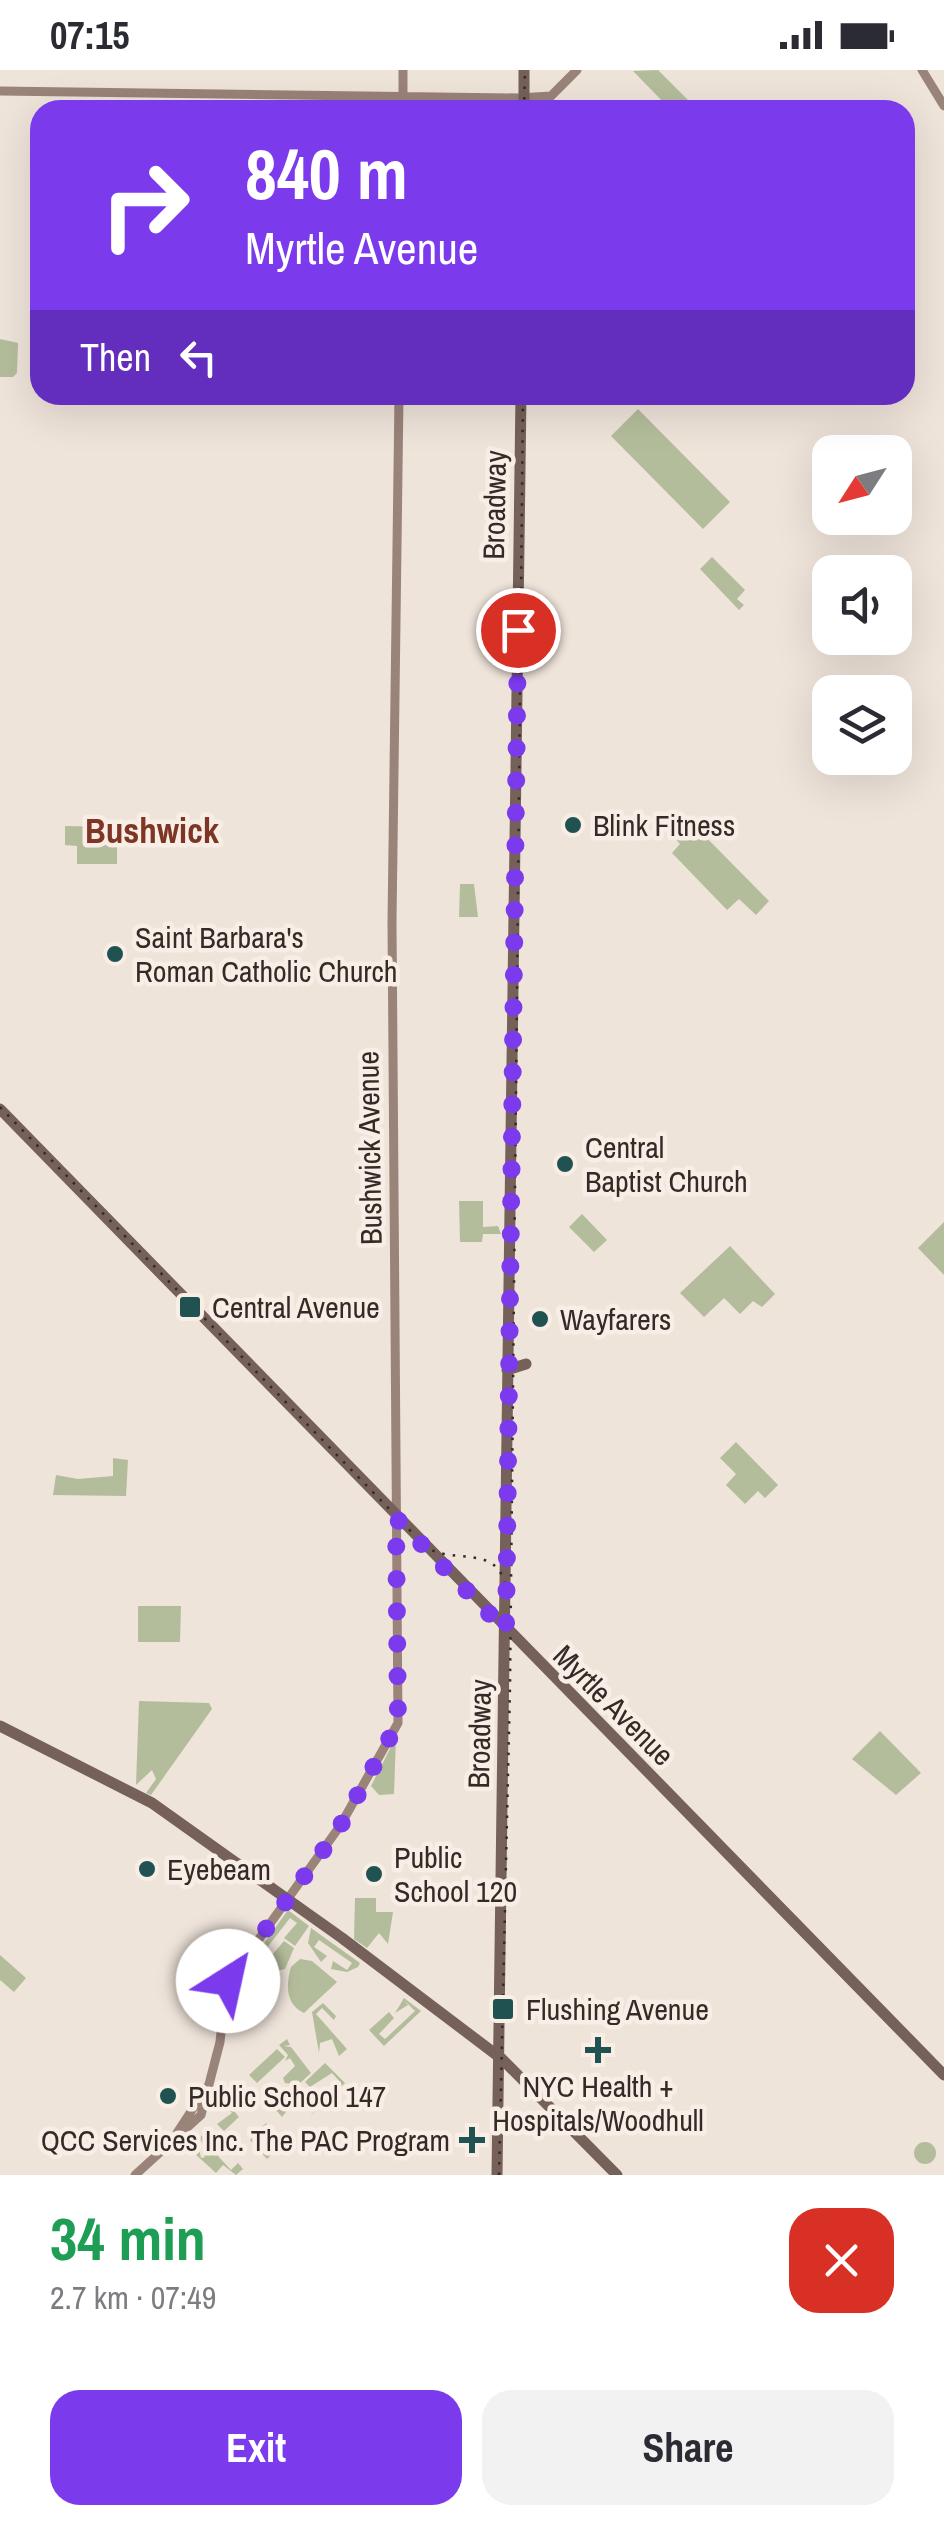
<!DOCTYPE html>
<html lang="en">
<head>
<meta charset="utf-8">
<style>
	body { margin:0; font-family:"Archivo Narrow",sans-serif; background:#f2f2f3; color:#2b2b33; height:100vh; display:flex; flex-direction:column; font-size:38px; white-space:nowrap }
	* { box-sizing:border-box; margin:0 }
	p { font-size:32px; color:#7c7c81 }
	.icon { flex:none; width:55px; height:55px; fill:none; stroke:currentColor; stroke-width:2; stroke-linecap:round; stroke-linejoin:round }
	.map { position:relative; height:2105px; overflow:hidden }
	.drawer { display:flex; flex-direction:column; background:#fff; flex:1 }
	.drawer>* { flex:none }
	.hud { position:absolute; left:30px; top:30px; width:885px; height:305px; border-radius:30px; box-shadow:0 10px 40px #0002; background:#7c3aed; color:#fff; overflow:hidden }
	.needle { width:65px; rotate:234deg }
	.fabs { position:absolute; left:812px; top:365px; display:grid; gap:20px }
	.fabs a { display:grid; place-items:center; width:100px; height:100px; border-radius:20px; background:#fff; box-shadow:0 10px 40px #0002; font-size:50px }
	.pin { position:absolute; display:grid; place-items:center; width:85px; height:85px; color:#fff; margin:-42px; border:5px solid #fff; border-radius:50%; box-shadow:0 2px 10px #0007 }
	.me { position:absolute; width:110px; margin:-55px; rotate:35deg; stroke-linejoin:round; filter:drop-shadow(0 0 8px #0008) }
	.turn { display:flex; align-items:center; gap:35px; height:210px; padding:0 50px; font-size:45px }
	.turn .icon { width:130px; height:130px; stroke-width:2.5 }
	.turn b { display:block; font-size:70px; line-height:85px }
	.then { display:flex; align-items:center; height:95px; padding:0 50px; background:#0003; gap:20px; font-size:38px }
	.round { display:grid; place-items:center; flex:none; width:105px; height:105px; border-radius:30px; background:#f2f2f3 }
	.overview { display:flex; align-items:center; justify-content:space-between; height:170px; padding:0 50px }
	h1 { font-size:60px; font-weight:700; line-height:75px; color:#1e9e55 }
	.primary-button { display:flex; gap:20px; margin-top:auto; padding:20px 50px }
	.primary-button a { flex:1; height:115px; border-radius:30px; background:#7c3aed; color:#fff; font-size:40px; font-weight:700; line-height:115px; text-align:center }
	.primary-button a+a { background:#f2f2f3; color:#2b2b33 }
	.status { display:flex; justify-content:space-between; align-items:center; height:70px; padding:0 50px; background:#fff; direction:ltr }
	.status svg { height:28px; fill:currentColor }
	.map>svg:first-child { display:block }
</style>
</head>
<body>
<div class="status"><b>07:15</b><svg viewBox="0 0 49 12"><path d="M0 12V9h3v3zM5 12V6h3v6zM10 12V3h3v9zM15 12V0h3v12zM26 1h20v11H26zM47 4h2v5h-2z"/></svg></div>
<div class="map">
<svg width="944" height="2105" viewBox="0 0 944 2105">
	<rect width="100%" height="100%" fill="#efe4da"/>
	<path fill="#b4bd9b" d="M 658,0 L 698,40 L 671,40 L 633,1 Z
		M 0,269 L 18,273 L 17,303 L 13,307 L 0,307 Z
		M 638,339 L 730,432 L 703,459 L 611,366 Z
		M 712,487 L 745,520 L 737,529 L 744,535 L 739,540 L 700,499 Z
		M 689,750 L 769,831 L 756,845 L 739,829 L 727,840 L 672,783 L 680,774 L 673,766 Z
		M 65,756 L 117,757 L 117,794 L 77,794 L 77,776 L 65,775 Z
		M 460,814 L 474,814 L 478,847 L 459,847 Z
		M 459,1131 L 483,1131 L 483,1157 L 498,1156 L 501,1164 L 483,1164 L 482,1172 L 460,1172 Z
		M 582,1144 L 607,1170 L 594,1182 L 569,1157 Z
		M 944,1152 L 944,1205 L 918,1178 Z
		M 730,1176 L 775,1224 L 762,1237 L 753,1231 L 740,1244 L 724,1228 L 704,1247 L 680,1223 Z
		M 736,1372 L 778,1415 L 765,1428 L 758,1421 L 745,1434 L 726,1415 L 736,1404 L 720,1388 Z
		M 113,1388 L 128,1390 L 126,1426 L 53,1425 L 56,1405 L 78,1409 L 113,1406 Z
		M 138,1536 L 181,1536 L 180,1572 L 138,1572 Z
		M 139,1631 L 209,1633 L 212,1639 L 151,1725 L 146,1723 L 156,1709 L 152,1700 L 136,1715 Z
		M 880,1661 L 921,1703 L 896,1725 L 852,1689 Z
		M 396,1667 L 394,1724 L 379,1725 L 371,1716 Z
		M 355,1828 L 376,1828 L 376,1842 L 393,1842 L 388,1874 L 379,1863 L 367,1878 L 354,1869 Z
		M 288,1840 L 309,1856 L 295,1876 L 284,1868 L 297,1853 L 290,1848 L 266,1879 L 262,1876 Z
		M 311,1858 L 360,1893 L 358,1897 L 347,1902 L 331,1899 L 333,1891 L 347,1900 L 352,1893 L 319,1870 L 314,1877 L 327,1886 L 321,1892 L 308,1873 Z
		M 284,1871 L 294,1878 L 285,1899 L 276,1901 L 267,1889 L 260,1888 L 256,1893 L 266,1892 L 270,1898 L 256,1902 L 261,1907 L 257,1908 L 250,1892 L 261,1878 L 272,1885 Z
		M 0,1885 L 26,1908 L 14,1922 L 0,1910 Z
		M 300,1889 L 312,1891 L 337,1912 L 304,1943 C 287,1935 285,1918 291,1897 Z
		M 404,1928 L 421,1941 L 384,1976 L 369,1960 L 389,1942 L 394,1948 L 379,1964 L 385,1969 L 415,1941 L 404,1930 L 408,1935 L 395,1943 Z
		M 230,1932 L 254,1936 L 253,1952 L 229,1955 Z
		M 323,1933 L 336,1946 L 334,1950 L 322,1938 L 316,1944 L 347,1979 L 339,1986 L 332,1969 L 320,1973 L 319,1983 L 312,1942 Z
		M 287,1969 L 290,1975 L 284,1976 L 291,1977 L 311,2003 L 298,2015 L 285,2013 L 283,2008 L 295,1996 L 290,1988 L 285,1991 L 288,1985 L 279,1975 Z
		M 277,1979 L 285,1987 L 257,2013 L 249,2005 Z
		M 325,1993 L 345,2013 L 309,2047 L 341,2013 L 332,2003 L 310,2017 L 305,2012 Z
		M 224,2016 L 232,2018 L 245,2031 L 242,2034 L 232,2022 L 221,2024 L 223,2030 L 239,2035 L 234,2041 L 239,2047 L 224,2061 L 217,2054 L 232,2043 L 224,2035 L 219,2040 L 214,2032 Z
		M 286,2016 L 297,2028 L 282,2047 L 267,2030 Z
		M 266,2053 L 284,2072 L 267,2089 L 250,2070 L 256,2064 L 270,2077 L 274,2073 L 261,2058 Z
		M 207,2061 L 212,2066 L 206,2073 L 231,2100 L 238,2093 L 243,2099 L 236,2105 L 223,2095 L 216,2103 L 194,2083 L 199,2079 L 201,2088 L 205,2087 L 202,2071 L 193,2074 Z
		M914 2083a11 11 0 1 1 22 0a11 11 0 1 1-22 0Z"/>
	<g fill="none" stroke-linecap="round" stroke-linejoin="round">
		<path stroke="#9a8379" stroke-width="9" d="M 922,0 L 944,36
			M 0,21 L 519,28 L 551,26 L 577,0
			M 403,40 L 403,0
			M 177,2063 L 207,2017
			M 135,2105 L 201,2045 L 220,1972 L 226,1915 L 340,1756 L 398,1653 L 392,852 L 399,325"/>
		<path stroke="#756159" stroke-width="11" d="M 524,0 L 524,40
			M 0,1039 L 944,2005
			M 507,1300 L 526,1294
			M 0,1656 L 152,1733 L 342,1868 L 502,1989 L 617,2105
			M 497,2105 L 521,325"/>
		<path stroke="#342a27" stroke-width="2.5" stroke-dasharray="2.5 8" stroke-linecap="butt" d="M 524,40 L 525,0
			M 0,1037 L 425,1476 C 452,1496 496,1473 505,1515
			M 499,2105 L 510,1616 L 523,325"/>
	</g>
	<g fill="none" stroke-linecap="round" stroke-linejoin="round">
		<path stroke="#7c3aed" stroke-width="18" stroke-dasharray="0 32.4" d="M 228,1911 L 338,1760 L 398,1653 L 396,1448 L 506,1561 L 518,560"/>
	</g>
	<g fill="#205252" stroke="#f8eee6" stroke-width="4">
		<circle cx="573" cy="755" r="10"/>
		<circle cx="115" cy="884" r="10"/>
		<circle cx="565" cy="1094" r="10"/>
		<rect x="178" y="1225" width="24" height="24" rx="5"/>
		<circle cx="540" cy="1249" r="10"/>
		<circle cx="147" cy="1799" r="10"/>
		<circle cx="374" cy="1804" r="10"/>
		<rect x="491" y="1927" width="24" height="24" rx="5"/>
		<path d="M593 1965h10v10h10v10h-10v10h-10v-10h-10v-10h10z"/>
		<circle cx="168" cy="2026" r="10"/>
		<path d="M467 2055h10v10h10v10h-10v10h-10v-10h-10v-10h10z"/>
	</g>
	<g text-anchor="middle" dominant-baseline="central" stroke-width="9" stroke-linejoin="round" paint-order="stroke">
		<g font-size="30" fill="#342a27" stroke="#f8eee6">
			<text transform="translate(494 435) rotate(-89)">Broadway</text>
			<text transform="translate(369 1078) rotate(-91)">Bushwick Avenue</text>
			<text transform="translate(614 1635) rotate(45)">Myrtle Avenue</text>
			<text transform="translate(479 1664) rotate(-89)">Broadway</text>
		</g>
		<g font-size="30" fill="#342a27" stroke="#f8eee6" text-anchor="start">
			<text x="593" y="755">Blink Fitness</text>
			<text x="135" y="867">Saint Barbara's<tspan x="135" dy="34">Roman Catholic Church</tspan></text>
			<text x="585" y="1077">Central<tspan x="585" dy="34">Baptist Church</tspan></text>
			<text x="212" y="1237">Central Avenue</text>
			<text x="560" y="1249">Wayfarers</text>
			<text x="394" y="1787">Public<tspan x="394" dy="34">School 120</tspan></text>
			<text x="167" y="1799">Eyebeam</text>
			<text x="526" y="1939">Flushing Avenue</text>
			<text x="598" y="2016" text-anchor="middle">NYC Health +<tspan x="598" dy="34">Hospitals/Woodhull</tspan></text>
			<text x="188" y="2026">Public School 147</text>
			<text x="450" y="2070" text-anchor="end">QCC Services Inc. The PAC Program</text>
		</g>
		<g font-size="35" font-weight="bold" fill="#7d3526" stroke="#f8eee6">
			<text x="152" y="760">Bushwick</text>
		</g>
	</g>
</svg>
<div class="fabs">
<a><svg class="needle" viewBox="-14 -14 28 28"><path d="M0-13l5 13h-10z" fill="#e53935"/><path d="M0 13l5-13h-10z" fill="#7c7c81"/></svg></a>
<a><svg class="icon" aria-label="sound" viewBox="0 0 24 24"><path d="M4 9h4l5-4v14l-5-4H4zM17 9q2 3 0 6"/></svg></a>
<a><svg class="icon" aria-label="layers" viewBox="0 0 24 24"><path d="M12 4l9 5-9 5-9-5zM3 14l9 5 9-5"/></svg></a>
</div>
<div class="pin" style="left:518px;top:560px;background:#d93025"><svg class="icon" aria-label="arrive" viewBox="0 0 24 24"><path d="M6 21V4h12l-3 4 3 4H6"/></svg></div>
<svg class="me" style="left:228px;top:1911px" viewBox="-20 -20 40 40"><circle r="19" fill="#fff"/><path d="M0-13L10 11 0 6-10 11z" fill="#7c3aed"/></svg>
<div class="hud">
<div class="turn"><svg class="icon" aria-label="right" viewBox="0 0 24 24"><path d="M7 20v-9h11M14 6l5 5-5 5"/></svg><div><b>840 m</b>Myrtle Avenue</div></div>
<div class="then">Then<svg class="icon" aria-label="left" viewBox="0 0 24 24"><path d="M17 20v-9H6M10 6l-5 5 5 5"/></svg></div>
</div>
</div>
<section class="drawer">
<div class="overview"><div><h1>34 min</h1><p>2.7 km · 07:49</p></div><a class="round" style="background:#d93025;color:#fff"><svg class="icon" aria-label="close" viewBox="0 0 24 24"><path d="M6 6l12 12M18 6L6 18"/></svg></a></div>
<div class="primary-button"><a>Exit</a><a>Share</a></div>
</section>
</body>
</html>
